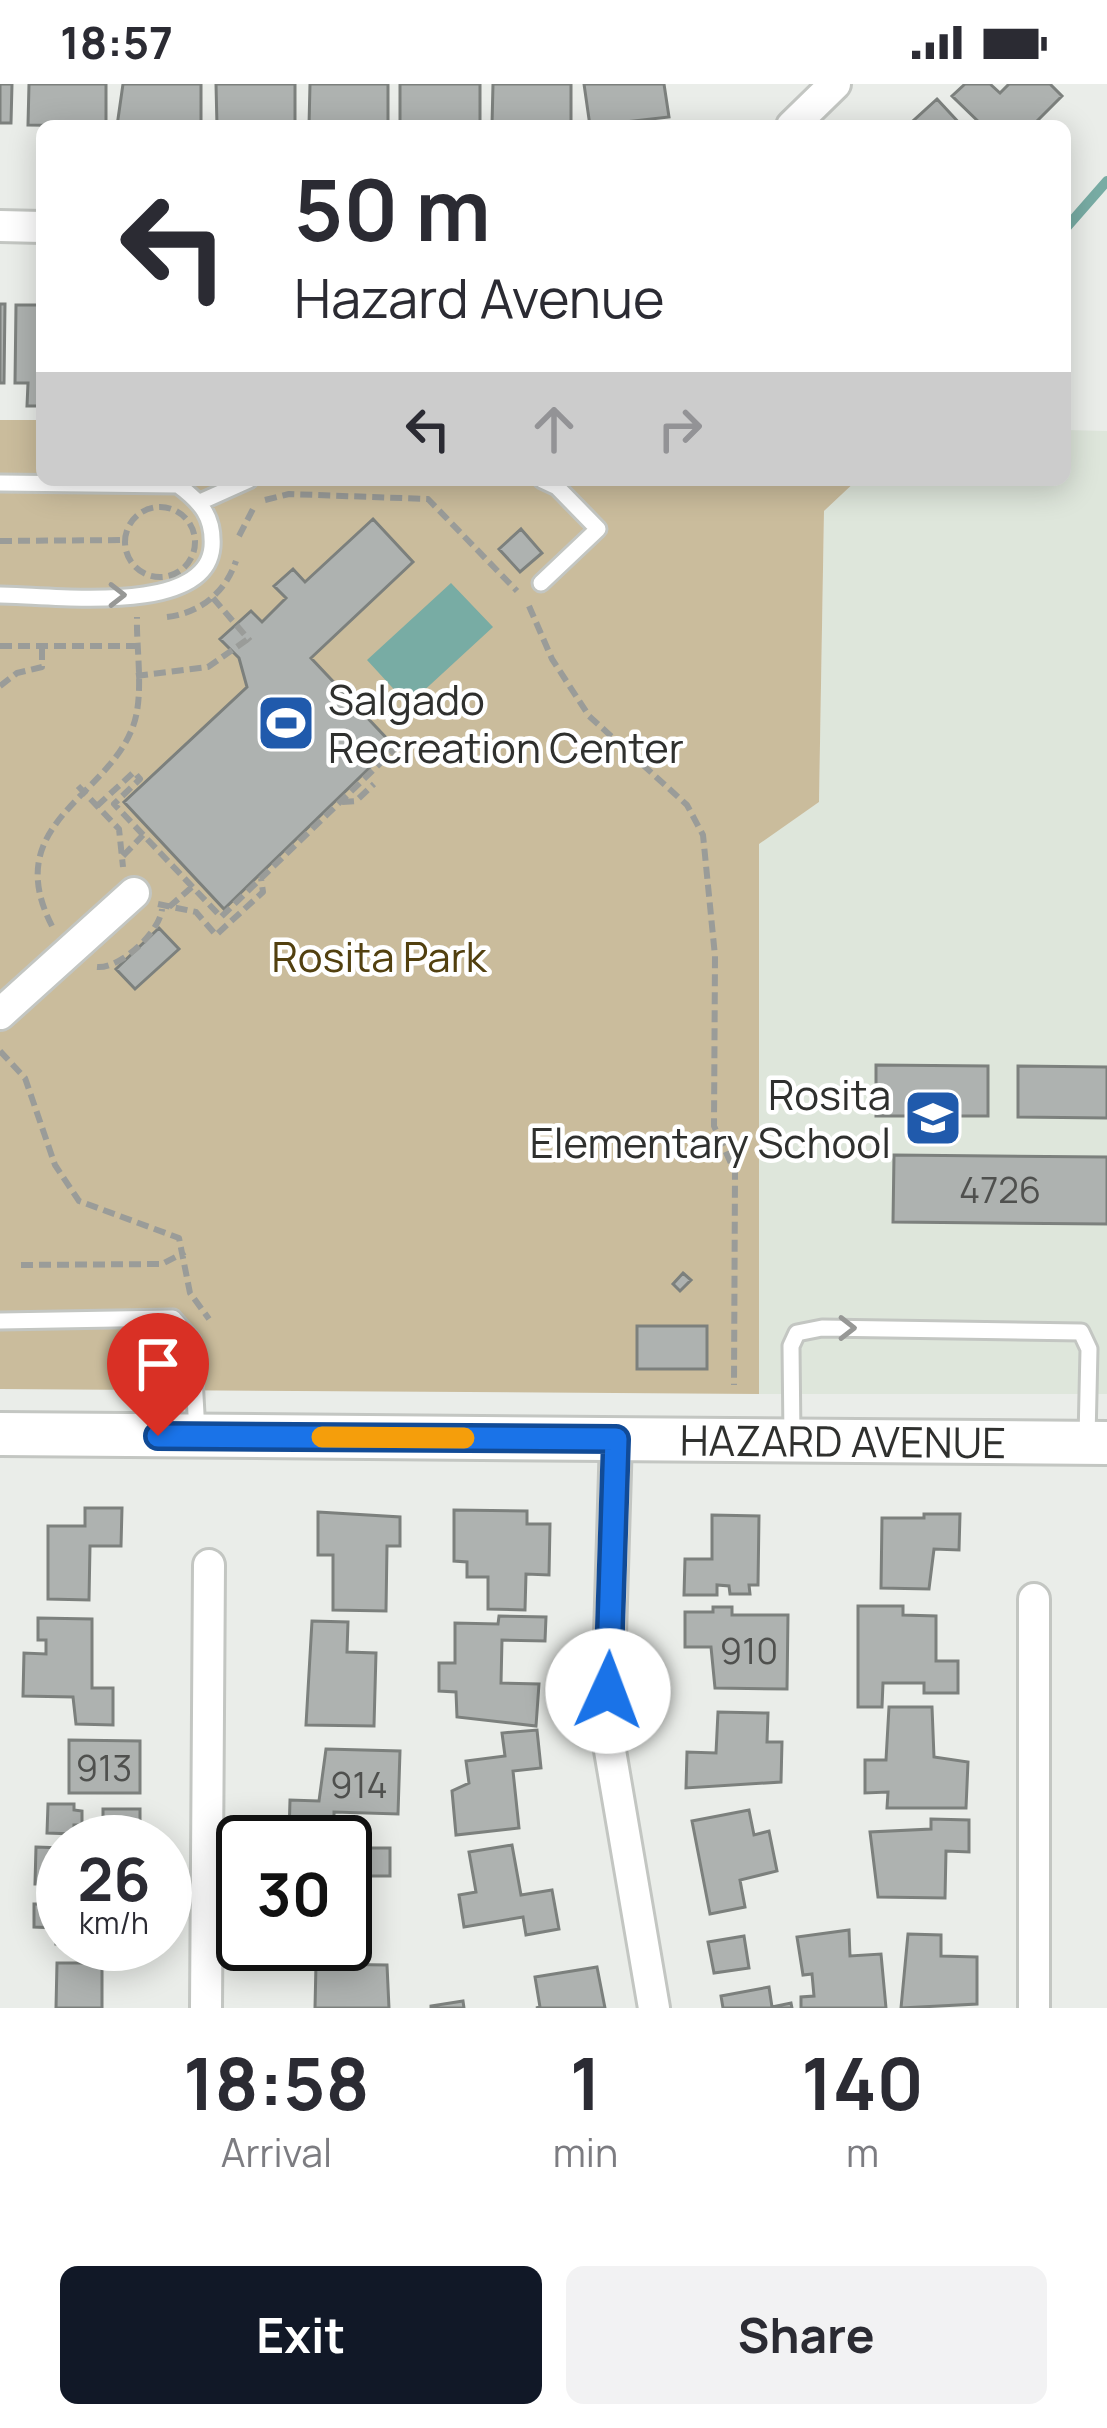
<!DOCTYPE html>
<html lang="en">
<head>
<meta charset="utf-8">
<style>
	body { margin:0; font-family:Manrope,sans-serif; background:#f2f2f3; color:#2b2b33; height:100vh; display:flex; flex-direction:column; font-size:45px; white-space:nowrap }
	* { box-sizing:border-box; margin:0 }
	p { font-size:39px; color:#7c7c81 }
	.icon { flex:none; width:66px; height:66px; fill:none; stroke:currentColor; stroke-width:2; stroke-linecap:round; stroke-linejoin:round }
	.map { position:relative; height:1924px; overflow:hidden }
	.sheet { display:flex; flex-direction:column; background:#fff; flex:1 }
	.sheet>* { flex:none }
	.guide { position:absolute; left:36px; top:36px; width:1035px; height:366px; border-radius:18px; box-shadow:0 6px 30px #0003; background:#fff; color:#2b2b33; overflow:hidden }
	.speed { position:absolute; left:36px; top:1731px; display:flex; gap:24px; font-size:60px; font-weight:700; text-align:center }
	.speed>* { display:grid; place-content:center; width:156px; height:156px; border-radius:50%; background:#fff; box-shadow:0 6px 30px #0003; line-height:1 }
	.speed small { font-size:30px; font-weight:400 }
	.speed .limit { border:6px solid #111; border-radius:18px; background:#fff; color:#111 }
	.pin { position:absolute; display:grid; place-items:center; width:102px; height:102px; color:#fff; margin:-123px -51px; border-radius:50% 50% 50% 0; rotate:-45deg; box-shadow:0 0 12px #0007 }
	.pin .icon { rotate:45deg }
	.me { position:absolute; width:132px; margin:-66px; rotate:2deg; stroke-linejoin:round; filter:drop-shadow(0 0 9px #0008) }
	.turn { display:flex; align-items:center; gap:42px; height:252px; padding:0 60px; font-size:54px }
	.turn .icon { width:156px; height:156px; stroke-width:2.5 }
	.turn b { display:block; font-size:84px; line-height:102px }
	.lanes { display:flex; align-items:center; height:114px; padding:0 60px; background:#0003; justify-content:center; gap:60px; direction:ltr }
	.lanes .off { opacity:.35 }
	.eta { display:flex; justify-content:space-evenly; align-items:center; height:204px; text-align:center }
	.eta b { font-size:72px; font-weight:700; line-height:84px }
	.primary-button { display:flex; gap:24px; margin-top:auto; padding:24px 60px }
	.primary-button a { flex:1; height:138px; border-radius:18px; background:#111827; color:#fff; font-size:48px; font-weight:700; line-height:138px; text-align:center }
	.primary-button a+a { background:#f2f2f3; color:#2b2b33 }
	.status { display:flex; justify-content:space-between; align-items:center; height:84px; padding:0 60px; background:#fff; direction:ltr }
	.status svg { height:33px; fill:currentColor }
	.map>svg:first-child { display:block }
</style>
</head>
<body>
<div class="status"><b>18:57</b><svg viewBox="0 0 49 12"><path d="M0 12V9h3v3zM5 12V6h3v6zM10 12V3h3v9zM15 12V0h3v12zM26 1h20v11H26zM47 4h2v5h-2z"/></svg></div>
<div class="map">
<svg width="1107" height="1924" viewBox="0 0 1107 1924">
	<rect width="100%" height="100%" fill="#eaede9"/>
	<path fill="#dee6db" d="M 1065,346 L 1107,347 L 1107,1310 L 759,1310 L 759,759 L 819,718 L 824,427 L 857,396 L 1065,396 Z"/>
	<path fill="#cabc9c" d="M 0,336 L 42,336 L 42,396 L 857,396 L 824,427 L 819,718 L 759,760 L 759,1310 L 0,1305 Z"/>
	<path fill="#78aca4" d="M 451,499 L 493,543 L 418,612 L 421,617 L 412,625 L 367,576 Z"/>
	<g fill="none" stroke-linecap="round" stroke-linejoin="round">
		<path stroke="#78aca4" stroke-width="10" d="M 1065,145 L 1107,97"/>
	</g>
	<path fill="#aeb2b0" stroke="#7c807d" stroke-width="3" d="M 0,0 L 12,0 L 11,39 L 0,39 Z
		M 29,0 L 106,0 L 106,42 L 28,41 Z
		M 123,0 L 201,0 L 201,40 L 117,42 Z
		M 216,0 L 295,0 L 295,42 L 217,42 Z
		M 310,0 L 388,0 L 388,40 L 309,42 Z
		M 400,0 L 480,0 L 480,42 L 400,42 Z
		M 493,0 L 571,0 L 571,42 L 492,41 Z
		M 584,0 L 664,0 L 669,33 L 590,42 Z
		M 965,0 L 990,0 L 1000,9 L 1009,0 L 1050,0 L 1062,12 L 1032,42 L 983,42 L 952,12 Z
		M 937,15 L 962,42 L 917,42 L 913,37 Z
		M 0,220 L 5,220 L 4,299 L 0,299 Z
		M 16,221 L 42,221 L 42,322 L 27,322 L 28,299 L 15,299 Z
		M 373,435 L 413,478 L 311,574 L 393,661 L 224,825 L 124,718 L 247,603 L 239,574 L 220,555 L 251,527 L 262,538 L 286,514 L 274,502 L 293,485 L 305,498 Z
		M 521,445 L 542,469 L 520,488 L 499,465 Z
		M 159,844 L 179,865 L 135,905 L 116,885 Z
		M 876,981 L 988,982 L 988,1032 L 876,1032 Z
		M 1018,982 L 1107,983 L 1107,1034 L 1018,1033 Z
		M 894,1071 L 1107,1073 L 1107,1140 L 893,1138 Z
		M 683,1189 L 691,1196 L 680,1207 L 673,1200 Z
		M 637,1242 L 707,1242 L 707,1285 L 637,1285 Z
		M 85,1424 L 122,1424 L 121,1462 L 90,1462 L 89,1516 L 48,1515 L 48,1442 L 85,1442 Z
		M 454,1426 L 527,1427 L 527,1440 L 550,1440 L 549,1491 L 526,1490 L 525,1526 L 488,1525 L 488,1493 L 467,1493 L 467,1478 L 454,1477 Z
		M 318,1428 L 400,1433 L 400,1462 L 387,1462 L 386,1527 L 333,1526 L 333,1471 L 318,1471 Z
		M 924,1430 L 960,1430 L 959,1466 L 934,1465 L 929,1505 L 881,1504 L 882,1434 L 924,1434 Z
		M 712,1431 L 759,1432 L 758,1501 L 749,1501 L 750,1510 L 730,1510 L 729,1502 L 717,1501 L 717,1511 L 684,1511 L 685,1475 L 712,1475 Z
		M 858,1522 L 903,1522 L 903,1531 L 936,1532 L 936,1577 L 958,1577 L 958,1609 L 924,1609 L 924,1599 L 883,1599 L 882,1623 L 858,1623 Z
		M 713,1523 L 732,1523 L 732,1531 L 788,1531 L 787,1605 L 715,1604 L 711,1563 L 685,1563 L 685,1528 L 713,1528 Z
		M 499,1532 L 546,1533 L 545,1557 L 502,1556 L 501,1599 L 539,1600 L 536,1642 L 457,1633 L 456,1608 L 439,1607 L 439,1579 L 455,1579 L 455,1539 L 498,1540 Z
		M 38,1534 L 92,1535 L 92,1604 L 113,1604 L 113,1641 L 76,1640 L 73,1613 L 23,1612 L 24,1569 L 46,1570 L 46,1556 L 38,1556 Z
		M 312,1537 L 348,1538 L 347,1568 L 376,1569 L 374,1642 L 306,1641 Z
		M 889,1623 L 932,1623 L 934,1673 L 968,1678 L 966,1724 L 887,1724 L 888,1708 L 865,1709 L 865,1676 L 886,1676 Z
		M 718,1628 L 768,1629 L 767,1658 L 782,1658 L 781,1698 L 686,1704 L 687,1668 L 716,1669 Z
		M 537,1646 L 541,1684 L 513,1687 L 519,1744 L 456,1751 L 452,1707 L 469,1699 L 466,1677 L 505,1672 L 502,1649 Z
		M 69,1656 L 140,1657 L 140,1709 L 69,1709 Z
		M 326,1665 L 400,1667 L 398,1730 L 334,1728 L 334,1734 L 322,1734 L 321,1752 L 289,1751 L 290,1716 L 319,1717 Z
		M 48,1720 L 74,1720 L 74,1726 L 82,1727 L 82,1741 L 74,1741 L 74,1750 L 47,1749 Z
		M 103,1725 L 140,1725 L 140,1753 L 103,1753 Z
		M 749,1726 L 754,1751 L 769,1747 L 777,1787 L 740,1796 L 745,1823 L 710,1830 L 692,1737 Z
		M 931,1735 L 969,1736 L 969,1768 L 946,1767 L 945,1814 L 878,1813 L 870,1748 L 931,1745 Z
		M 512,1761 L 521,1811 L 552,1806 L 559,1845 L 526,1851 L 523,1833 L 464,1843 L 459,1811 L 476,1808 L 469,1768 Z
		M 36,1763 L 63,1764 L 63,1860 L 56,1860 L 57,1844 L 34,1843 L 34,1820 L 57,1820 L 58,1800 L 35,1800 Z
		M 345,1764 L 390,1764 L 390,1792 L 369,1792 L 370,1864 L 322,1864 L 322,1860 L 345,1860 Z
		M 849,1846 L 850,1872 L 881,1870 L 886,1924 L 801,1924 L 801,1913 L 814,1912 L 812,1890 L 803,1891 L 797,1853 Z
		M 908,1850 L 941,1851 L 941,1872 L 977,1873 L 977,1920 L 901,1924 Z
		M 744,1852 L 749,1884 L 714,1889 L 708,1858 Z
		M 57,1879 L 102,1879 L 102,1924 L 56,1924 Z
		M 316,1880 L 387,1881 L 389,1924 L 315,1924 Z
		M 597,1883 L 605,1924 L 536,1924 L 540,1923 L 535,1893 Z
		M 769,1903 L 772,1923 L 791,1919 L 792,1924 L 723,1924 L 721,1912 Z
		M 463,1917 L 464,1924 L 431,1924 L 431,1922 Z"/>
	<g fill="none" stroke-linecap="round" stroke-linejoin="round">
		<g stroke="#c3c6c2" stroke-width="21">
			<path id="lane" d="M 0,399 L 178,401 C 201,418 214,433 212,463 C 206,533 50,511 0,511
				M 200,418 L 249,396
				M 541,499 L 598,445 L 557,403 L 542,396
				M 0,1237 L 173,1234 L 192,1256 L 197,1349
				M 792,1354 L 791,1262 L 797,1249 L 822,1244 L 1081,1248 L 1089,1265 L 1087,1354"/>
		</g>
		<g stroke="#c3c6c2" stroke-width="36">
			<path id="street" d="M 792,42 L 835,0
				M 0,142 L 42,143
				M 0,930 L 134,809
				M 616,1355 L 607,1649 L 654,1924
				M 1034,1515 L 1034,1924
				M 206,1924 L 209,1481"/>
		</g>
		<g stroke="#c3c6c2" stroke-width="48">
			<g id="secondary">
				<path id="s1" d="M 0,1350 L 1107,1359"/>
			</g>
		</g>
		<path stroke="#9a9c99" stroke-width="6" stroke-dasharray="12 6" stroke-linecap="butt" d="M 265,416 L 289,410 L 428,415 L 517,507
			M125 458a35 35 0 1 1 70 0a35 35 0 1 1-70 0Z
			M 239,452 L 254,423
			M 0,457 L 125,456
			M 213,514 L 250,557
			M 529,522 L 552,575 L 589,632 L 687,721 L 703,751 L 715,872 L 714,1042 L 735,1088 L 734,1301
			M 167,533 C 200,529 225,509 236,477
			M 0,562 L 137,562
			M 136,592 L 208,583 L 248,555
			M 0,602 L 17,589 L 42,583 L 42,562
			M 78,702 L 119,745 L 123,783
			M 342,718 L 356,717 L 374,700
			M 97,722 L 134,688 L 140,695 L 114,720 L 221,833 L 396,664
			M 123,772 L 143,751
			M 158,820 L 196,828 L 216,851 L 263,808 L 261,794
			M 169,823 L 192,803
			M 52,842 C 0,741 104,715 132,645 C 145,614 136,566 137,533
			M 97,883 C 120,885 160,848 162,825
			M 0,967 L 25,994 L 55,1081 L 79,1117 L 179,1154 L 190,1209 L 209,1235
			M 21,1181 L 162,1180 L 185,1168"/>
		<use href="#lane" stroke="#fff" stroke-width="15"/>
		<use href="#street" stroke="#fff" stroke-width="30"/>
		<use href="#secondary" stroke="#fff" stroke-width="42"/>
	</g>
	<defs><path id="oneway-chevron" d="M-2-3.5L2.5 0L-2 3.5" fill="none" stroke-width="1.6" stroke-linecap="round" stroke-linejoin="round" transform="scale(3)"/></defs>
	<g stroke="#979896">
		<use href="#oneway-chevron" transform="translate(117 511)"/>
		<use href="#oneway-chevron" transform="translate(847 1244)"/>
	</g>
	<g fill="none" stroke-linecap="round" stroke-linejoin="round">
		<g stroke="#114b97" stroke-width="30">
			<path id="route" d="M 158,1352 L 616,1355 L 608,1607"/>
		</g>
		<use href="#route" stroke="#1a73e8" stroke-width="21"/>
		<path stroke="#f59e0b" stroke-width="21" d="M 322,1353 L 464,1354"/>
	</g>
	<defs>
		<g id="stadium-square" transform="scale(3)"><rect x="-9" y="-9" width="18" height="18" rx="4" fill="#205aac" stroke="#fff"/><path d="M0-5a6.5 5 0 1 0 0 10a6.5 5 0 1 0 0-10ZM-3.5-1.8h7v3.6h-7Z" fill="#fff"/></g>
		<g id="school-square" transform="scale(3)"><rect x="-9" y="-9" width="18" height="18" rx="4" fill="#205aac" stroke="#fff"/><path d="M0-5L7-2L0 1L-7-2ZM-4 1L0 2.5L4 1V4Q0 6-4 4Z" fill="#fff"/></g>
	</defs>
	<g fill-rule="evenodd">
		<use href="#stadium-square" x="286" y="639"/>
		<use href="#school-square" x="933" y="1034"/>
	</g>
	<g text-anchor="middle" dominant-baseline="central" stroke-width="9" stroke-linejoin="round" paint-order="stroke">
		<g font-size="36" fill="#4f504e">
			<text x="1000" y="1105">4726</text>
			<text x="749" y="1566">910</text>
			<text x="104" y="1683">913</text>
			<text x="359" y="1700">914</text>
		</g>
		<g font-size="42" fill="#2f302e" stroke="#fff" text-anchor="start">
			<text x="328" y="615">Salgado<tspan x="328" dy="48">Recreation Center</tspan></text>
			<text x="891" y="1010" text-anchor="end">Rosita<tspan x="891" dy="48">Elementary School</tspan></text>
		</g>
		<g font-size="42" fill="#52400f" stroke="#fff">
			<text x="379" y="872">Rosita Park</text>
		</g>
		<g font-size="42" fill="#2f302e" stroke="#fff">
			<text stroke="none"><textPath href="#s1" startOffset="843">HAZARD AVENUE</textPath></text>
		</g>
	</g>
</svg>
<div class="speed"><div>26<small>km/h</small></div><div class="limit">30</div></div>
<div class="pin" style="left:158px;top:1352px;background:#d93025"><svg class="icon" aria-label="arrive" viewBox="0 0 24 24"><path d="M6 21V4h12l-3 4 3 4H6"/></svg></div>
<svg class="me" style="left:608px;top:1607px" viewBox="-20 -20 40 40"><circle r="19" fill="#fff"/><path d="M0-13L10 11 0 6-10 11z" fill="#1a73e8"/></svg>
<div class="guide">
<div class="turn"><svg class="icon" aria-label="left" viewBox="0 0 24 24"><path d="M17 20v-9H6M10 6l-5 5 5 5"/></svg><div><b>50 m</b>Hazard Avenue</div></div>
<div class="lanes"><svg class="icon" aria-label="left" viewBox="0 0 24 24"><path d="M17 20v-9H6M10 6l-5 5 5 5"/></svg><svg class="icon off" aria-label="ahead" viewBox="0 0 24 24"><path d="M12 20V5M6 11l6-6 6 6"/></svg><svg class="icon off" aria-label="right" viewBox="0 0 24 24"><path d="M7 20v-9h11M14 6l5 5-5 5"/></svg></div>
</div>
</div>
<section class="sheet">
<div class="eta">
<div><b>18:58</b><p>Arrival</p></div>
<div><b>1</b><p>min</p></div>
<div><b>140</b><p>m</p></div>
</div>
<div class="primary-button"><a>Exit</a><a>Share</a></div>
</section>
</body>
</html>
